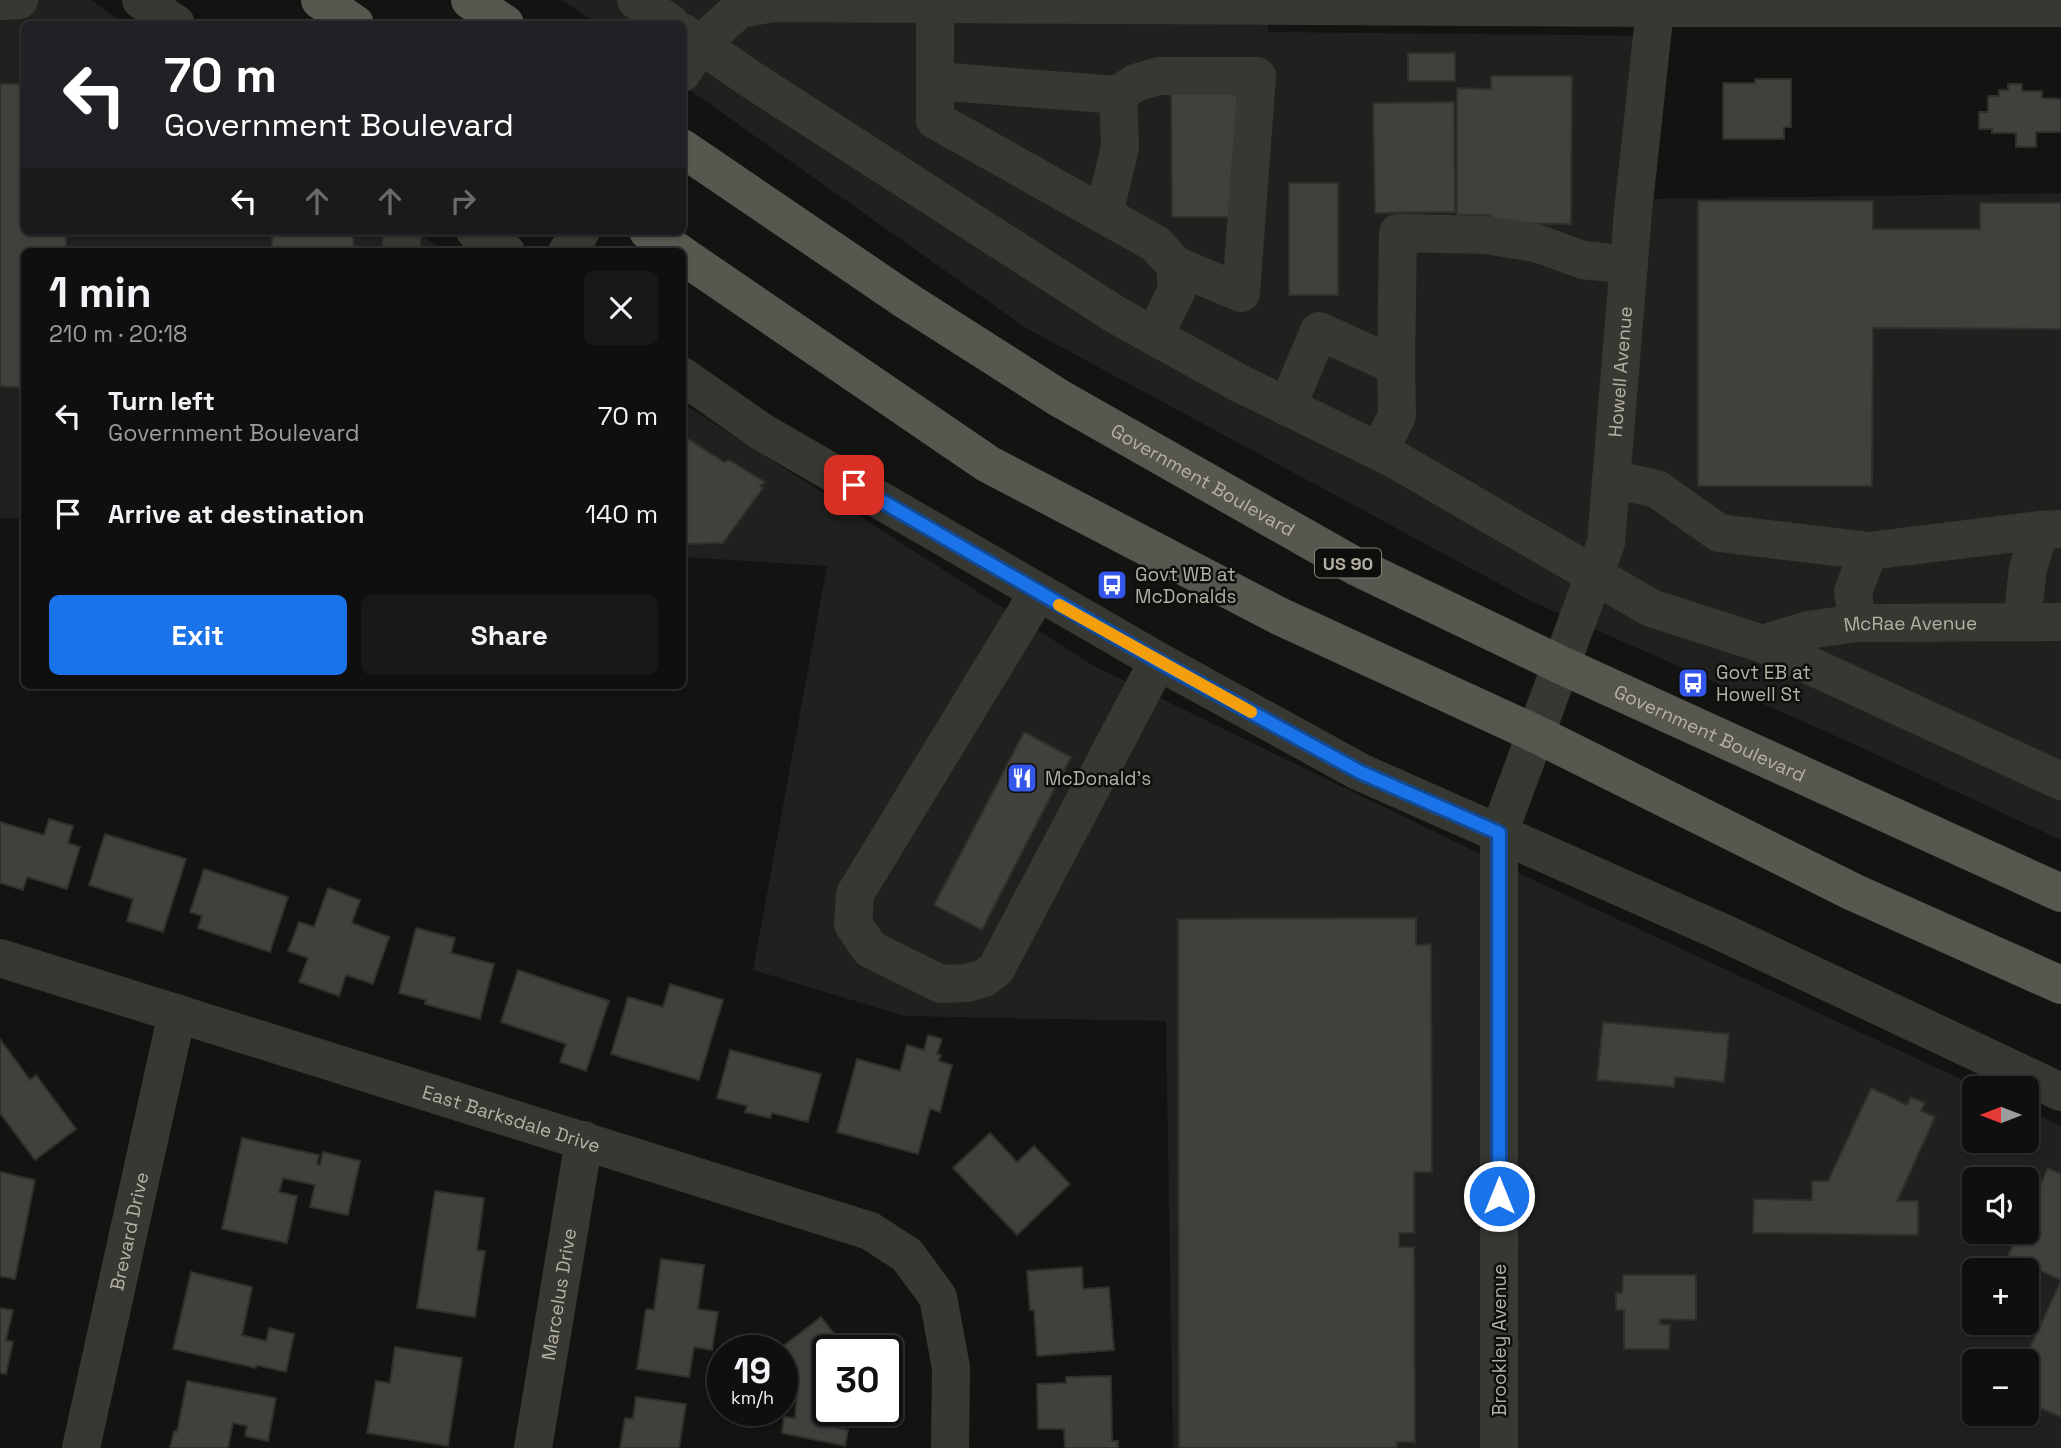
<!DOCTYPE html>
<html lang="en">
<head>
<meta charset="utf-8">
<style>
	body { margin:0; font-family:"Space Grotesk",sans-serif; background:#171817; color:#f1f3f6; height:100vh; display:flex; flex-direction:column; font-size:26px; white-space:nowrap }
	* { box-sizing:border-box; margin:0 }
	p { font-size:23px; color:#9b9c9e }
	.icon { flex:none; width:38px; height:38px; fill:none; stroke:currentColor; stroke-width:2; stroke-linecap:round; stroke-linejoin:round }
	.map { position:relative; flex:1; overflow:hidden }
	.sheet { position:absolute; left:21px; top:248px; width:665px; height:441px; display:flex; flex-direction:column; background:#0e0f0e; border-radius:10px; box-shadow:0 2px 5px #0004,0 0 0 2px #2e2f2e }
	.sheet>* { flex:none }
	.guide { position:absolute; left:21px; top:21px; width:665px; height:214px; border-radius:10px; box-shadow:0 2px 5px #0004,0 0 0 2px #2e2f2e; background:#202124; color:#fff; overflow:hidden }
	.needle { width:46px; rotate:270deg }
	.tools { position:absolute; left:1962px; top:1076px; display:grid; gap:14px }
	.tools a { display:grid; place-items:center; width:77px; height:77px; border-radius:10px; background:#0e0f0e; box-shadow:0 2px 5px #0004,0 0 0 2px #2e2f2e; font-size:35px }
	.speed { position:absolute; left:707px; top:1335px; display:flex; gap:14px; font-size:35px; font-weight:700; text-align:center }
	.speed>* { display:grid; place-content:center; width:91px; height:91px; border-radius:50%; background:#0e0f0e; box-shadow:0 2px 5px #0004,0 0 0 2px #2e2f2e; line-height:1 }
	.speed small { font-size:18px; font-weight:400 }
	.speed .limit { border:4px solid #111; border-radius:10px; background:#fff; color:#111 }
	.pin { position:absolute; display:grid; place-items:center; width:60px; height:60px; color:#fff; margin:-30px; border-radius:14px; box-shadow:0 4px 10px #0006 }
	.me { position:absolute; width:77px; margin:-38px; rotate:0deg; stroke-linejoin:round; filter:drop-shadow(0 0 5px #0008) }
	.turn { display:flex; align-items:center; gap:24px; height:147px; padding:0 28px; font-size:32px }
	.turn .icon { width:91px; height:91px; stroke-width:2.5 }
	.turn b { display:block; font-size:49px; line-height:60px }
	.lanes { display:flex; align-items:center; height:66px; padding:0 28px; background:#0003; justify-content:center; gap:35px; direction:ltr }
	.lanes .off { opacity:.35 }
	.round { display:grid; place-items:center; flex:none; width:74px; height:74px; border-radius:10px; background:#171817 }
	.headline { display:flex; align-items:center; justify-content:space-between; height:119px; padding:0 28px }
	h1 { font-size:42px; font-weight:700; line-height:52px }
	.action { display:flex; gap:14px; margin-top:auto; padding:14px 28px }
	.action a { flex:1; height:80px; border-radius:10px; background:#1a73e8; color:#fff; font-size:28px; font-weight:700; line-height:80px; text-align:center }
	.action a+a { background:#171817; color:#f1f3f6 }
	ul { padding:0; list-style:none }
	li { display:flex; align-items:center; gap:21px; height:98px; padding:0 28px }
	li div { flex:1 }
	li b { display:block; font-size:26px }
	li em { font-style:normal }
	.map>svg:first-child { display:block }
</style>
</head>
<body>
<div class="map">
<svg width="2061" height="1448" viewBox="0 0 2061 1448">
	<rect width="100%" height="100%" fill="#131412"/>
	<path fill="#20211e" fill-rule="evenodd" d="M 0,0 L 91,0 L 124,24 L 24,24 L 24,231 L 414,231 L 447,252 L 24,252 L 24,519 L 0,518 Z
		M 562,0 L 1268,0 L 1268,32 L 1670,36 L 1650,199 L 2061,193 L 2061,840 L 1847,741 L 1531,601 L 1026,328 L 683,85 L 682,24 L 597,24 Z
		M 682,403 L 1094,666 L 1542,884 L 1980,1088 L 1974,1088 L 1974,1141 L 2026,1141 L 2027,1110 L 2061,1126 L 2061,1448 L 1173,1448 L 1166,1021 L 904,1016 L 753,970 L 827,566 L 683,557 ZM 1974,1180 L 2026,1180 L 2026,1232 L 1974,1232 ZM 1974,1270 L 2026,1270 L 2026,1323 L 1974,1323 ZM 1974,1362 L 2026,1362 L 2026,1414 L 1974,1414 Z"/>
	<path fill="#40413c" stroke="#2f302c" stroke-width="2" d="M 1408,53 L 1455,53 L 1455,81 L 1408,81 Z
		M 1491,76 L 1572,76 L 1571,224 L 1490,223 L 1490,215 L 1457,215 L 1457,88 L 1491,89 Z
		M 1755,79 L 1791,79 L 1791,127 L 1784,127 L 1784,139 L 1723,139 L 1723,83 L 1755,83 Z
		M 0,84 L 24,84 L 24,231 L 66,231 L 66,252 L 24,252 L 24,388 L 0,386 Z
		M 2008,84 L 2022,84 L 2022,91 L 2042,91 L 2042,98 L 2061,99 L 2061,132 L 2036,132 L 2036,147 L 2016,147 L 2016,133 L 1992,133 L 1992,129 L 1979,129 L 1979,112 L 1988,112 L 1988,96 L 1999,96 L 1999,90 L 2008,90 Z
		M 1171,85 L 1238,85 L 1238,217 L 1172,217 Z
		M 1454,102 L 1455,212 L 1375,213 L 1373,103 Z
		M 1289,183 L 1338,183 L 1338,295 L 1289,295 Z
		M 1698,201 L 1873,201 L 1873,229 L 1980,229 L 1980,203 L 2061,203 L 2061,329 L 1873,328 L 1872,486 L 1698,486 Z
		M 272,231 L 353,231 L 354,252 L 272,252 Z
		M 682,435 L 724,462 L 729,460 L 765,482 L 760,486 L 763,488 L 723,543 L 682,544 Z
		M 1024,732 L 1071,757 L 982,930 L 934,905 Z
		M 49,819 L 73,826 L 68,843 L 80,847 L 67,889 L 27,877 L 23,890 L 0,883 L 0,822 L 44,835 Z
		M 105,834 L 186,859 L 163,932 L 127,921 L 133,899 L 89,885 Z
		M 204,869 L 288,897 L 270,952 L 198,928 L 202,916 L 190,912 Z
		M 328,888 L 360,900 L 352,923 L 389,937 L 373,984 L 346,975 L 339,996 L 299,982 L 308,958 L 288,951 L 299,922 L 314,927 Z
		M 1416,918 L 1416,945 L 1431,944 L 1432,1172 L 1414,1172 L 1414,1233 L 1399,1233 L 1399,1247 L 1414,1247 L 1415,1442 L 1397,1442 L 1397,1448 L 1179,1448 L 1178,919 Z
		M 416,928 L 455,938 L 451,953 L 494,964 L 480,1019 L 425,1004 L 426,1000 L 399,993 Z
		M 518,970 L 609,1001 L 586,1071 L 560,1062 L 566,1044 L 501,1022 Z
		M 670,984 L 723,1000 L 699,1080 L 611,1054 L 628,997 L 663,1007 Z
		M 1603,1022 L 1729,1034 L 1724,1082 L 1675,1077 L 1674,1087 L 1597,1080 Z
		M 928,1035 L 942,1039 L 937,1054 L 941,1055 L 939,1061 L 952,1065 L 940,1112 L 930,1109 L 918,1154 L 837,1132 L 857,1059 L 900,1071 L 907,1045 L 924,1050 Z
		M 0,1039 L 30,1080 L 36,1075 L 76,1129 L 35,1160 L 0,1113 Z
		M 730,1050 L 821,1074 L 808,1122 L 772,1113 L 770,1118 L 745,1112 L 747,1106 L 717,1098 Z
		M 1871,1088 L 1907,1105 L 1911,1097 L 1925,1103 L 1921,1111 L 1935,1117 L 1897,1201 L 1918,1201 L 1918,1235 L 1753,1233 L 1754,1199 L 1812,1200 L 1812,1181 L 1828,1181 Z
		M 990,1133 L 1017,1162 L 1034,1146 L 1070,1184 L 1017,1235 L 953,1168 Z
		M 242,1138 L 319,1155 L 317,1164 L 320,1165 L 323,1152 L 360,1161 L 348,1215 L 310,1207 L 315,1185 L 283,1178 L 279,1192 L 297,1196 L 287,1243 L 222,1229 Z
		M 2048,1168 L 2061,1174 L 2061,1280 L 2008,1256 L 2019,1232 L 2026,1232 L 2026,1216 Z
		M 0,1172 L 35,1180 L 15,1279 L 0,1276 Z
		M 435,1191 L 484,1198 L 477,1250 L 485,1251 L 475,1317 L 417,1308 Z
		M 661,1259 L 704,1265 L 698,1309 L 718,1312 L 712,1350 L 694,1347 L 689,1377 L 637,1369 L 646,1309 L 654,1310 Z
		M 1082,1267 L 1083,1289 L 1109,1287 L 1114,1350 L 1037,1356 L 1034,1310 L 1030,1310 L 1027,1271 Z
		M 191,1272 L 252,1287 L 242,1335 L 266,1341 L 269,1328 L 294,1334 L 286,1372 L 256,1365 L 256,1368 L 173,1349 Z
		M 1623,1275 L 1696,1275 L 1696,1320 L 1660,1319 L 1660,1324 L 1670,1325 L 1669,1349 L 1624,1349 L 1624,1310 L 1616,1310 L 1616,1293 L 1622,1293 Z
		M 2061,1281 L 2061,1417 L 2026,1402 L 2026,1362 L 2023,1362 Z
		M 0,1308 L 13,1310 L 6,1340 L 13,1342 L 6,1374 L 0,1373 Z
		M 821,1317 L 848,1351 L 828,1351 L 828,1410 L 853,1410 L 851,1425 L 812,1422 L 848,1430 L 845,1446 L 782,1433 L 784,1417 L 795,1418 L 798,1381 L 782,1361 L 782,1351 L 777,1351 Z
		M 395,1347 L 462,1358 L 448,1446 L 367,1433 L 376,1381 L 390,1383 Z
		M 1111,1376 L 1112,1441 L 1118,1441 L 1118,1448 L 1065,1448 L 1064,1429 L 1038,1429 L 1037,1384 L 1066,1383 L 1066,1377 Z
		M 187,1381 L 276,1398 L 268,1441 L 245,1436 L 247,1426 L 233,1423 L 228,1448 L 170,1448 L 174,1431 L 177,1432 Z
		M 636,1397 L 686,1404 L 679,1448 L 620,1448 L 625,1418 L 633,1419 Z"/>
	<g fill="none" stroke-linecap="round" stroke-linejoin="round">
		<g stroke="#383833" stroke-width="38">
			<path d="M 141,0 L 176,24"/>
			<path d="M 636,0 L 671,24"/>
			<path d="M 0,1 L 19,0"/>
			<path d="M 935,5 L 935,120 L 1156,244 L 1175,265 L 1177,290 L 1154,336"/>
			<path d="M 682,32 L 755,82 L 1116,315 L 1239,383 L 1396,460 L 1651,608 L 1763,644 L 2061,781"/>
			<path d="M 682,73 L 700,45 L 738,10 L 772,3 L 1655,8 L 2061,8"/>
			<path d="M 935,81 L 1118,95 L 1120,147 L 1104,214"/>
			<path d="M 1118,95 L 1135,83 L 1159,76 L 1257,76 L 1241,293 L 1175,265"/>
			<path d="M 475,231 L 506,252"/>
			<path d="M 401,252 L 402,231"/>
			<path d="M 567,252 L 581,231"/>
			<path d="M 1396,366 L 1398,233 L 1486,235 L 1536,243 L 1583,260 L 1629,265"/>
			<path d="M 682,376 L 762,432 L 1158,661 L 1360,772 L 1726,934 L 2061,1092"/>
			<path d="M 1287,407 L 1319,331 L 1396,366 L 1397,416 L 1379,451"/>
			<path d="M 1611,479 L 1657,489 L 1719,533 L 1869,551"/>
			<path d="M 1038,593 L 855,894 L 853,924 L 870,949 L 941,984 L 967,983 L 984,978 L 996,969 L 1158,661"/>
			<path d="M 2022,622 L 2028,568 L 2040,530 L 2061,529"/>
			<path d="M 1857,623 L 1853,591 L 1869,551 L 2040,530"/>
			<path id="s1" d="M 1763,644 L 1808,630 L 1857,623 L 2061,622"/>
			<path id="s2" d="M 0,958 L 870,1231 L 907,1255 L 938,1297 L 951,1368 L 950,1448"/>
			<path id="s3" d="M 81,1448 L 177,1013"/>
			<path id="s4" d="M 533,1448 L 584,1140"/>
			<path id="s5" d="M 1499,1448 L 1499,833 L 1606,543 L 1633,212 L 1656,0"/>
		</g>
		<g stroke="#57574f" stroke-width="38">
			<path d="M 320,0 L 355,24"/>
			<path d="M 470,0 L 505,24"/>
			<path id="s6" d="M 682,148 L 907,301 L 1059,398 L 1355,566 L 1561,665 L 2061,893"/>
			<path d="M 648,231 L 678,252"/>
			<path d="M 682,255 L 988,464 L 1279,616 L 1536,734 L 1853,892 L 2061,985"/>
		</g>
	</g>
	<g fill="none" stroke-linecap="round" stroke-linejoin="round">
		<g stroke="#114b97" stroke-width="18">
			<path id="route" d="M 854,485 L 1158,661 L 1360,772 L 1499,833 L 1499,1196"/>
		</g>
		<use href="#route" stroke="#1a73e8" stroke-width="12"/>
		<path stroke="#f59e0b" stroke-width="12" d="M 1059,605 L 1251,712"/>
	</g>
	<defs>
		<g id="bus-square" transform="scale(1.575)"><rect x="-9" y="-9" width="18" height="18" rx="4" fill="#3456ea" stroke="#0e0f0d"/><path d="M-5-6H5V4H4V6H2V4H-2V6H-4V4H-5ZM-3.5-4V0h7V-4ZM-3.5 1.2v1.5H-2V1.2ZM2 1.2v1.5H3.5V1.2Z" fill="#fff"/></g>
		<g id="restaurant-square" transform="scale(1.575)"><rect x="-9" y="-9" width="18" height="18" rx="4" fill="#3456ea" stroke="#0e0f0d"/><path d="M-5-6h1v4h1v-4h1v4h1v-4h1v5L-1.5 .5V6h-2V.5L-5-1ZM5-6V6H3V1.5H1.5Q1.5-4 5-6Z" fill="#fff"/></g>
	</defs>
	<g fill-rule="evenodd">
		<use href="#bus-square" x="1112" y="585"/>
		<use href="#bus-square" x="1693" y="683"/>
		<use href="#restaurant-square" x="1022" y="778"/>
	</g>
	<g text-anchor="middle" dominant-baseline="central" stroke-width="5" stroke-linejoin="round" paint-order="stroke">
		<rect fill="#0e0f0d" stroke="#828077" stroke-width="2" x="1315" y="548.5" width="66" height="29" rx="5"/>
		<g font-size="18" font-weight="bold" fill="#b4b1a4">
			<text x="1348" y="563">US 90</text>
		</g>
		<g font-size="19" fill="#b4b1a4" stroke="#0e0f0d">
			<text stroke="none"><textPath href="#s5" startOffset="1096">Howell Avenue</textPath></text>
			<text stroke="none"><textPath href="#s6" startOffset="618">Government Boulevard</textPath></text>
			<text stroke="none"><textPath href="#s1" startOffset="150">McRae Avenue</textPath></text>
			<text stroke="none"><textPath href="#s6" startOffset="1185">Government Boulevard</textPath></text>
			<text stroke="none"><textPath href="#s2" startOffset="536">East Barksdale Drive</textPath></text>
			<text stroke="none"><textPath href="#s3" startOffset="222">Brevard Drive</textPath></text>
			<text stroke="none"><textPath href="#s4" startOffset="156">Marcelus Drive</textPath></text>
			<text transform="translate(1499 1340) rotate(-90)">Brookley Avenue</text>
		</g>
		<g font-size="19" fill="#b4b1a4" stroke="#0e0f0d" text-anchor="start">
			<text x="1135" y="574">Govt WB at<tspan x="1135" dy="22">McDonalds</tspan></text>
			<text x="1716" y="672">Govt EB at<tspan x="1716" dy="22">Howell St</tspan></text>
			<text x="1045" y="778">McDonald's</text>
		</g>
	</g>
</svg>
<div class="tools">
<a><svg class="needle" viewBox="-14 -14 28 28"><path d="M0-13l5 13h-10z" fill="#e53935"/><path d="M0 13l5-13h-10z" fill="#9b9c9e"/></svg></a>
<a><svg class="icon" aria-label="sound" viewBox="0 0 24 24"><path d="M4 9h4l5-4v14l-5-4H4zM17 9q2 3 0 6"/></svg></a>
<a>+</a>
<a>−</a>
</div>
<div class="speed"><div>19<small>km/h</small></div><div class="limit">30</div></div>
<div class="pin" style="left:854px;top:485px;background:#d93025"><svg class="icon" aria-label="arrive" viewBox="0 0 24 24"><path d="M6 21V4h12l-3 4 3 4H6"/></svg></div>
<svg class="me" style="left:1499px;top:1196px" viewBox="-20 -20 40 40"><circle r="17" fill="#1a73e8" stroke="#fff" stroke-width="3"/><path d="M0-11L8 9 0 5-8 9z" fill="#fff"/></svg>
<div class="guide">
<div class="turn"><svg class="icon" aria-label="left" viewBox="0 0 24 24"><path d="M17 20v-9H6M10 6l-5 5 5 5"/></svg><div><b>70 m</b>Government Boulevard</div></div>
<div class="lanes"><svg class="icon" aria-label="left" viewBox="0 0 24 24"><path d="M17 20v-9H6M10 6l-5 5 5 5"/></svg><svg class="icon off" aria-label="ahead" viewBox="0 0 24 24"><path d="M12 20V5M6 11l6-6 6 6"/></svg><svg class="icon off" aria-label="ahead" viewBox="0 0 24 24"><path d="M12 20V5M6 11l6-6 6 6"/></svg><svg class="icon off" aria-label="right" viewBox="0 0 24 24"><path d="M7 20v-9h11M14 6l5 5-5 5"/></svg></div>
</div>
<section class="sheet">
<div class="headline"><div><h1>1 min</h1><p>210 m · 20:18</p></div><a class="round"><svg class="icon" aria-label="close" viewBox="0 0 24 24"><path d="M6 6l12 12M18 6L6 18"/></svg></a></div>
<ul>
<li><svg class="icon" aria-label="left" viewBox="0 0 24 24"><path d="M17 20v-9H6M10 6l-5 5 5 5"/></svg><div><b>Turn left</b><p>Government Boulevard</p></div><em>70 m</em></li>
<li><svg class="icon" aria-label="arrive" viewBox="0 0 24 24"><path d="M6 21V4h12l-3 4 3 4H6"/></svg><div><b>Arrive at destination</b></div><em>140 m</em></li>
</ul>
<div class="action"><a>Exit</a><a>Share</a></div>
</section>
</div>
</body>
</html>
